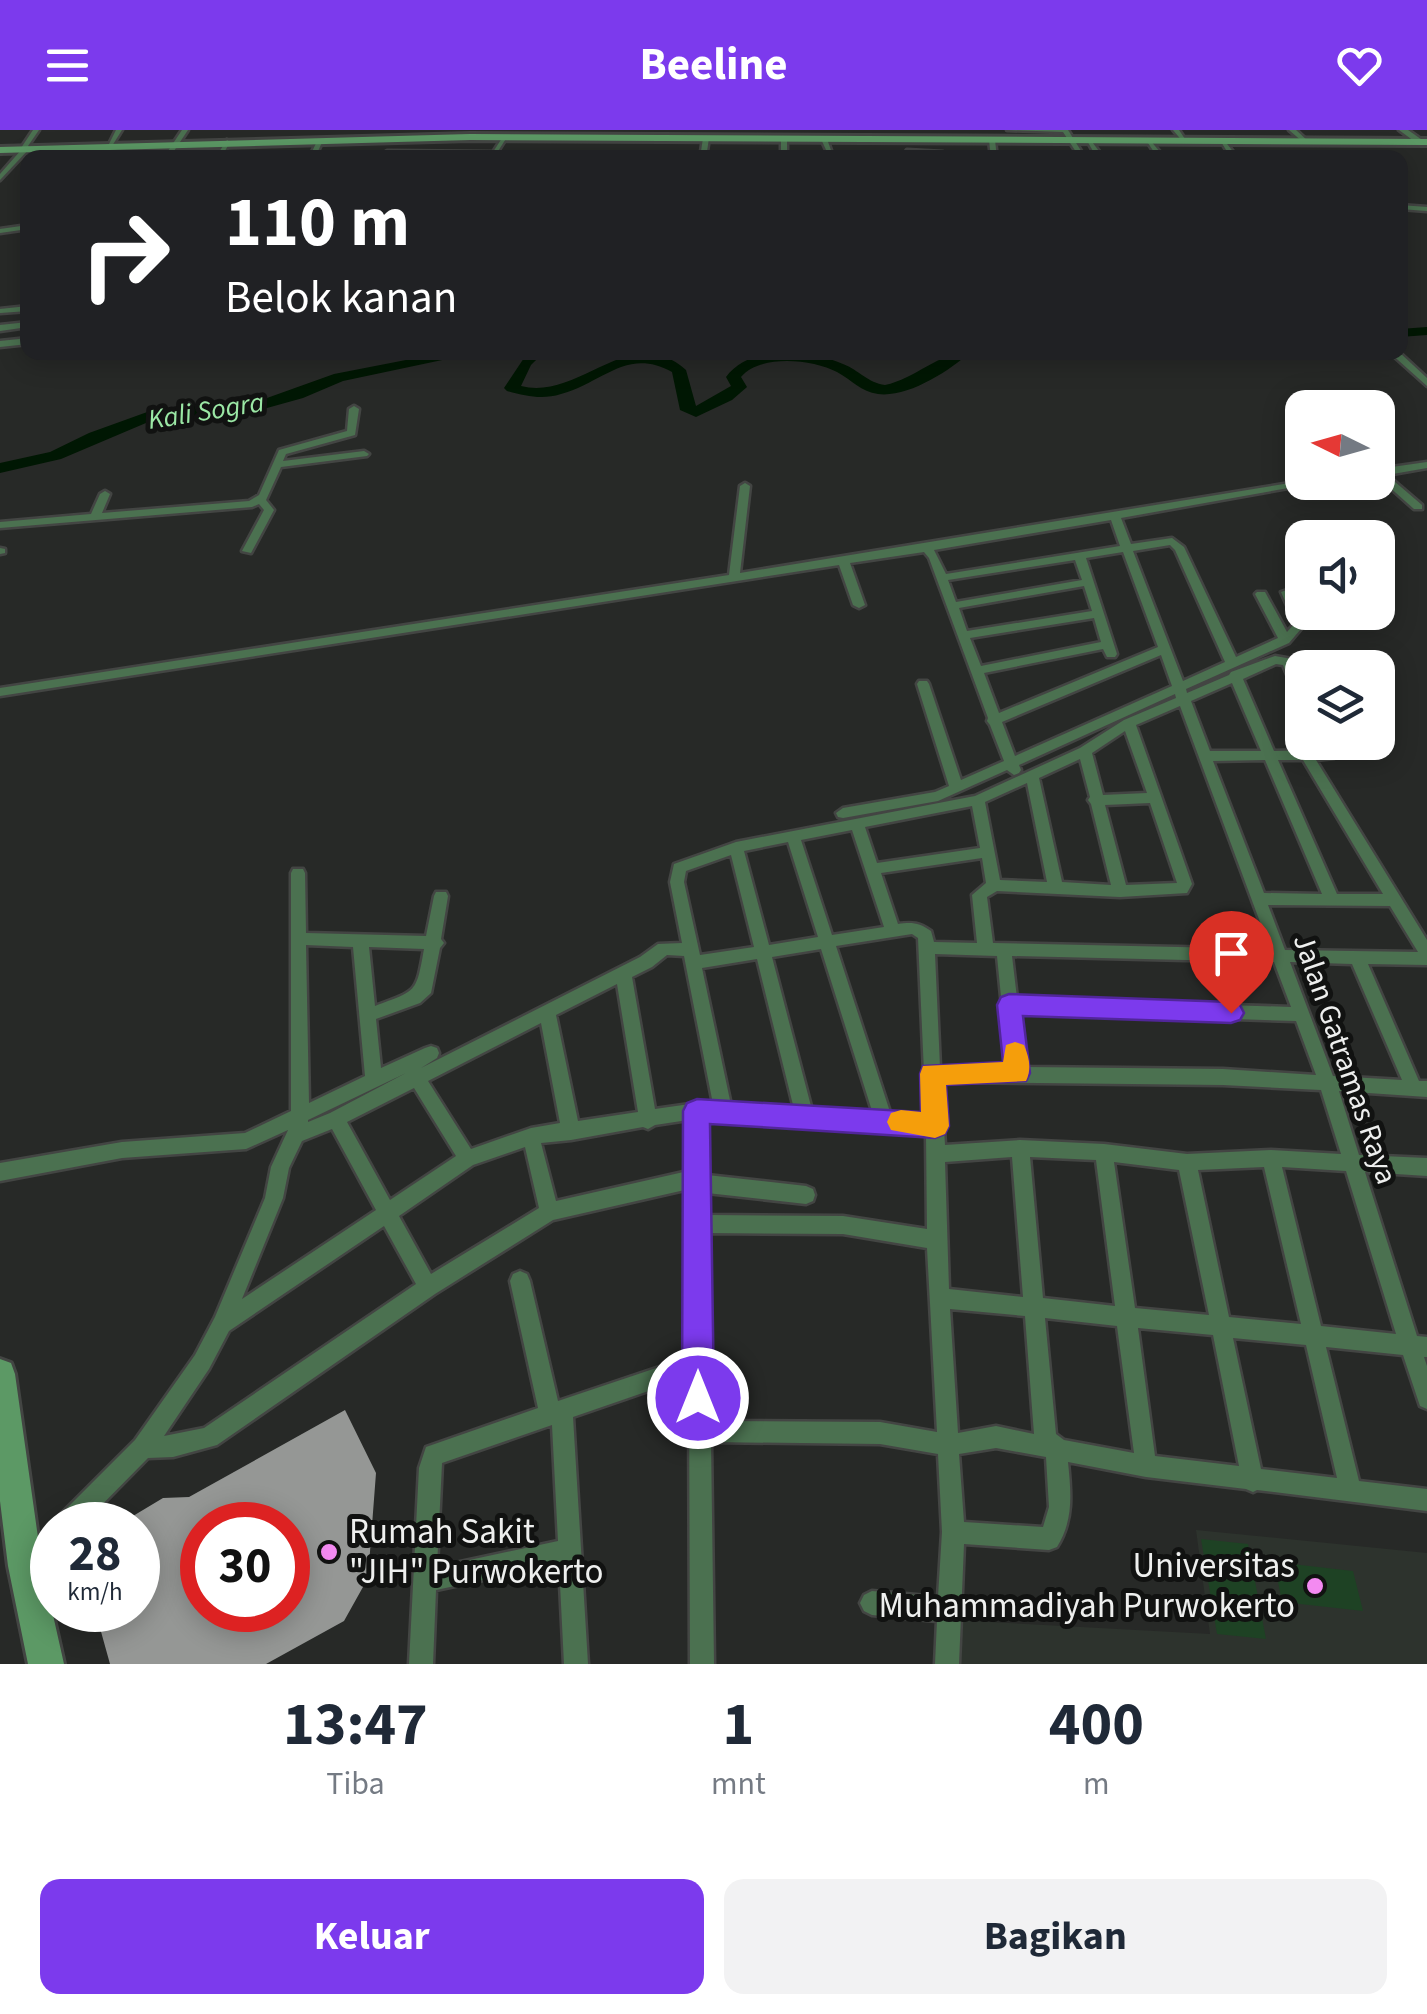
<!DOCTYPE html>
<html lang="id">
<head>
<meta charset="utf-8">
<style>
	body { margin:0; font-family:"Source Sans 3",sans-serif; background:#f2f2f3; color:#1f2937; height:100vh; display:flex; flex-direction:column; font-size:38px; white-space:nowrap }
	* { box-sizing:border-box; margin:0 }
	p { font-size:32px; color:#747a83 }
	.icon { flex:none; width:55px; height:55px; fill:none; stroke:currentColor; stroke-width:2; stroke-linecap:round; stroke-linejoin:round }
	.map { position:relative; height:1534px; overflow:hidden }
	.details { display:flex; flex-direction:column; background:#fff; flex:1 }
	.details>* { flex:none }
	.hud { position:absolute; left:20px; top:20px; width:1388px; height:210px; border-radius:20px; box-shadow:0 5px 25px #0003; background:#202124; color:#fff; overflow:hidden }
	.needle { width:65px; rotate:275deg }
	.buttons { position:absolute; left:1285px; top:260px; display:grid; gap:20px }
	.buttons a { display:grid; place-items:center; width:110px; height:110px; border-radius:20px; background:#fff; box-shadow:0 5px 25px #0003; font-size:50px }
	.speed { position:absolute; left:30px; top:1372px; display:flex; gap:20px; font-size:50px; font-weight:700; text-align:center }
	.speed>* { display:grid; place-content:center; width:130px; height:130px; border-radius:50%; background:#fff; box-shadow:0 5px 25px #0003; line-height:1 }
	.speed small { font-size:25px; font-weight:400 }
	.speed .limit { border:15px solid #d22; background:#fff; color:#111 }
	.pin { position:absolute; display:grid; place-items:center; width:85px; height:85px; color:#fff; margin:-102px -42px; border-radius:50% 50% 50% 0; rotate:-45deg; box-shadow:0 0 10px #0007 }
	.pin .icon { rotate:45deg }
	.me { position:absolute; width:110px; margin:-55px; rotate:0deg; stroke-linejoin:round; filter:drop-shadow(0 0 8px #0008) }
	.turn { display:flex; align-items:center; gap:35px; height:210px; padding:0 40px; font-size:45px }
	.turn .icon { width:130px; height:130px; stroke-width:2.5 }
	.turn b { display:block; font-size:70px; line-height:85px }
	.eta { display:flex; justify-content:space-evenly; align-items:center; height:170px; text-align:center }
	.eta b { font-size:60px; font-weight:700; line-height:70px }
	.button { display:flex; gap:20px; margin-top:auto; padding:20px 40px }
	.button a { flex:1; height:115px; border-radius:20px; background:#7c3aed; color:#fff; font-size:40px; font-weight:700; line-height:115px; text-align:center }
	.button a+a { background:#f2f2f3; color:#1f2937 }
	header { display:flex; justify-content:space-between; align-items:center; height:130px; padding:0 40px; background:#7c3aed; color:#fff; font-size:45px; font-weight:700 }
	.map>svg:first-child { display:block }
</style>
</head>
<body>
<header><svg class="icon" aria-label="menu" viewBox="0 0 24 24"><path d="M4 6h16M4 12h16M4 18h16"/></svg>Beeline<svg class="icon" aria-label="heart" viewBox="0 0 24 24"><path d="M12 20l-8-8c-3-5 5-10 8-4 3-6 11-1 8 4z"/></svg></header>
<div class="map">
<svg width="1427" height="1534" viewBox="0 0 1427 1534">
	<rect width="100%" height="100%" fill="#272927"/>
	<path fill="#2d332d" d="M 1196,1400 L 1427,1423 L 1427,1534 L 952,1534 L 954,1490 L 1210,1504 Z"/>
	<path fill="#1e4224" d="M 1201,1409 L 1248,1414 L 1266,1509 L 1217,1504 Z
		M 1274,1432 L 1353,1441 L 1363,1481 L 1282,1472 Z"/>
	<g fill="none" stroke-linecap="round" stroke-linejoin="round">
		<path fill="#001703" fill-rule="evenodd" d="M 1427,197 L 1427,205 L 1400,207 L 1400,199 Z
			M 447,222 L 480,222 L 343,251 L 303,268 L 267,278 L 153,290 L 61,329 L 0,343 L 0,333 L 50,322 L 89,303 L 150,281 L 267,268 L 334,244 Z
			M 528,222 L 544,222 L 531,235 L 521,256 C 580,271 630,190 686,240 L 696,276 L 731,256 L 726,247 C 751,214 808,219 843,234 C 859,240 868,253 885,255 C 915,249 939,222 970,222 C 950,241 907,268 878,264 C 861,262 852,250 837,242 C 812,229 760,224 741,247 L 747,257 L 732,270 L 696,287 L 680,280 L 672,242 C 627,217 604,252 561,264 C 542,270 526,266 507,261 L 504,258 Z"/>
	</g>
	<path fill="#959795" fill-rule="evenodd" d="M 345,1280 L 376,1343 L 368,1448 L 344,1491 L 266,1534 L 110,1534 L 95,1480 L 138,1480 L 138,1395 L 118,1395 L 163,1368 L 189,1367 ZM 202,1395 L 288,1395 L 288,1480 L 202,1480 Z"/>
	<g fill="none" stroke-linecap="round" stroke-linejoin="round">
		<g stroke="#434543" stroke-width="5">
			<path id="minor" d="M 33,0 L 39,0 L 28,16 L 30,18 L 0,50 L 0,44 L 22,19 L 21,18 Z
				M 116,0 L 122,0 L 112,16 L 108,16 Z
				M 182,0 L 188,0 L 170,27 L 165,25 L 83,28 L 168,21 Z
				M 1007,0 L 1068,0 L 1083,24 L 1078,25 L 1063,2 Z
				M 1173,0 L 1179,0 L 1187,12 L 1183,12 Z
				M 1289,0 L 1296,0 L 1309,12 L 1304,13 Z
				M 504,5 L 507,7 L 495,26 L 384,23 L 387,21 L 493,22 Z
				M 706,6 L 709,8 L 706,28 L 700,28 L 703,8 Z
				M 784,6 L 787,8 L 787,22 L 784,24 L 781,22 L 781,8 Z
				M 824,7 L 827,9 L 832,23 L 827,22 L 821,9 Z
				M 992,8 L 995,10 L 997,28 L 991,28 L 989,10 Z
				M 318,9 L 323,10 L 315,28 L 309,28 Z
				M 1086,9 L 1090,9 L 1104,28 L 1097,28 Z
				M 227,10 L 230,12 L 221,28 L 215,28 Z
				M 1146,10 L 1150,10 L 1165,28 L 1158,28 Z
				M 1220,10 L 1224,10 L 1238,28 L 1231,28 Z
				M 907,20 L 943,22 L 946,24 L 943,26 L 905,23 Z
				M 1400,75 L 1427,77 L 1427,81 L 1400,79 Z
				M 28,95 L 28,99 L 0,103 L 0,99 Z
				M 28,176 L 28,181 L 0,183 L 0,179 Z
				M 28,192 L 28,197 L 0,201 L 0,195 Z
				M 28,208 L 28,214 L 0,217 L 0,211 Z
				M 1389,222 L 1399,222 L 1427,248 L 1427,256 Z
				M 354,276 L 359,279 L 355,305 L 286,324 L 283,331 L 364,321 L 369,324 L 367,326 L 281,337 L 266,370 L 274,380 L 251,423 L 242,421 L 264,380 L 259,374 L 252,377 L 0,398 L 0,392 L 91,384 L 100,364 L 105,361 L 110,364 L 102,383 L 249,371 L 259,365 L 279,320 L 347,301 L 349,279 Z
				M 1427,332 L 1427,338 L 1387,345 L 1422,375 L 1422,379 L 1414,379 L 1378,347 L 1378,339 Z
				M 1302,351 L 1322,352 L 1121,388 L 1131,414 L 1172,408 L 1184,417 L 1236,527 L 1278,508 L 1255,464 L 1257,462 L 1265,462 L 1287,502 L 1295,493 L 1281,462 L 1302,455 L 1302,461 L 1294,464 L 1303,486 L 1328,482 L 1363,482 L 1357,486 L 1306,493 L 1289,513 L 1186,559 L 1187,563 L 1229,545 L 1231,542 L 1275,526 L 1292,529 L 1302,552 L 1302,570 L 1296,566 L 1283,535 L 1276,534 L 1243,549 L 1274,621 L 1321,620 L 1319,612 L 1332,612 L 1336,625 L 1334,628 L 1316,630 L 1427,810 L 1427,835 L 1368,834 L 1419,951 L 1427,951 L 1427,967 L 1339,961 L 1359,1025 L 1427,1028 L 1427,1046 L 1365,1042 L 1417,1206 L 1427,1207 L 1427,1227 L 1424,1227 L 1427,1236 L 1427,1279 L 1420,1276 L 1403,1225 L 1326,1217 L 1359,1351 L 1427,1359 L 1427,1381 L 1257,1360 L 1253,1362 L 1246,1359 L 1146,1347 L 1068,1332 C 1071,1362 1074,1390 1057,1417 L 1049,1420 L 964,1414 L 959,1534 L 935,1534 L 937,1491 L 872,1485 L 864,1481 L 860,1473 L 864,1465 L 872,1461 L 938,1467 L 942,1402 L 938,1324 L 880,1314 L 711,1312 L 714,1534 L 690,1534 L 689,1247 L 573,1287 L 588,1534 L 564,1534 L 559,1434 L 436,1460 L 433,1534 L 409,1534 L 419,1338 L 426,1317 L 538,1278 L 510,1151 L 513,1144 L 520,1141 L 527,1144 L 530,1151 L 558,1271 L 689,1227 L 689,1059 L 553,1090 L 435,1164 L 217,1315 L 173,1327 L 148,1328 L 82,1395 L 55,1395 L 58,1387 L 135,1310 L 195,1225 L 215,1187 L 265,1068 L 271,1037 L 288,1000 L 246,1019 L 122,1028 L 0,1051 L 0,1033 L 122,1012 L 245,1003 L 291,981 L 291,743 L 293,739 L 303,739 L 305,743 L 306,803 L 426,806 L 434,766 L 436,762 L 446,762 L 448,766 L 441,809 L 444,813 L 440,818 L 431,863 L 420,873 L 376,889 L 381,938 L 425,918 L 431,916 L 437,918 L 439,923 L 437,928 L 421,938 L 640,827 L 658,814 L 682,813 L 670,752 L 674,734 L 736,712 L 975,666 L 1080,618 L 1124,590 L 1176,568 L 1175,564 L 1019,635 L 1021,640 L 1019,643 L 1014,645 L 1007,640 L 938,671 L 843,688 L 838,687 L 836,683 L 843,678 L 935,662 L 949,656 L 917,554 L 919,551 L 927,551 L 929,554 L 961,650 L 1004,631 L 990,595 L 987,591 L 988,588 L 929,428 L 924,422 L 850,433 L 865,475 L 859,478 L 853,475 L 839,435 L 0,566 L 0,558 L 729,445 L 740,356 L 745,353 L 750,356 L 740,443 ZM 1111,390 L 1120,416 L 946,444 L 934,420 ZM 1170,415 L 1175,420 L 1225,532 L 1183,551 L 1133,421 ZM 1123,422 L 1158,517 L 999,583 L 984,543 L 1103,519 L 1107,527 L 1115,527 L 1117,524 L 1086,428 ZM 1075,430 L 1082,450 L 956,472 L 948,450 ZM 1084,456 L 1092,481 L 967,501 L 959,478 ZM 1094,488 L 1101,512 L 981,536 L 970,508 ZM 1161,525 L 1172,556 L 1015,626 L 1002,592 ZM 1232,553 L 1261,621 L 1210,621 L 1191,571 ZM 1180,576 L 1270,819 L 993,813 L 987,767 L 997,761 L 1120,767 L 1187,763 L 1192,754 L 1136,595 ZM 1125,601 L 1147,663 L 1103,665 L 1092,623 ZM 1080,629 L 1090,667 L 1088,670 L 1091,674 L 1111,755 L 1062,752 L 1039,648 ZM 1265,630 L 1322,764 L 1264,763 L 1213,631 ZM 1278,630 L 1303,630 L 1383,764 L 1337,764 ZM 1027,653 L 1047,752 L 1000,750 L 985,672 ZM 1150,673 L 1177,753 L 1126,755 L 1105,675 ZM 972,676 L 980,718 L 877,733 L 865,697 ZM 852,700 L 884,797 L 832,805 L 801,710 ZM 788,712 L 818,807 L 769,815 L 744,721 ZM 731,725 L 754,817 L 700,825 L 684,752 L 686,741 ZM 982,728 L 986,753 L 972,765 L 977,813 L 934,812 L 931,801 C 919,793 913,792 898,794 L 881,743 ZM 1268,775 L 1390,776 L 1418,822 L 1285,820 ZM 912,804 L 918,808 L 926,987 L 891,985 L 836,816 ZM 306,815 L 353,817 L 365,946 L 309,973 ZM 369,817 L 424,819 C 416,864 417,860 375,876 ZM 821,819 L 873,984 L 812,980 L 772,827 ZM 935,824 L 997,826 L 1008,937 L 940,937 ZM 667,825 L 684,826 L 713,974 L 697,973 L 655,979 L 632,847 L 652,837 ZM 1012,826 L 1274,832 L 1291,877 L 1017,868 ZM 757,829 L 794,979 L 731,975 L 702,838 ZM 1290,832 L 1352,834 L 1402,950 L 1333,946 ZM 617,854 L 638,982 L 578,991 L 556,885 ZM 1019,882 L 1296,891 L 1316,945 L 1223,939 L 1025,937 ZM 541,893 L 560,993 L 531,998 L 471,1019 L 428,951 ZM 406,943 L 330,983 L 308,992 L 308,990 ZM 941,952 L 1223,955 L 1321,960 L 1341,1024 L 1271,1020 L 1187,1024 L 1104,1014 L 1020,1010 L 945,1015 ZM 414,958 L 456,1026 L 390,1070 L 347,992 ZM 706,989 L 926,1004 L 927,1099 L 843,1086 L 707,1085 L 707,1063 L 806,1074 L 813,1071 L 815,1065 L 813,1059 L 806,1056 L 707,1045 ZM 688,990 L 688,1041 L 556,1071 L 541,1013 L 571,1010 L 643,997 L 648,999 L 655,995 ZM 332,999 L 376,1080 L 242,1169 L 283,1068 L 289,1038 L 302,1011 ZM 525,1017 L 539,1078 L 431,1144 L 399,1086 L 473,1035 ZM 1012,1027 L 1023,1167 L 949,1159 L 945,1032 ZM 1030,1027 L 1096,1030 L 1115,1176 L 1043,1168 ZM 1114,1032 L 1179,1040 L 1209,1185 L 1135,1178 ZM 1264,1037 L 1301,1194 L 1229,1187 L 1198,1040 ZM 1282,1037 L 1346,1041 L 1396,1204 L 1321,1196 ZM 384,1096 L 416,1154 L 204,1298 L 164,1306 L 209,1239 L 229,1201 ZM 708,1103 L 843,1104 L 927,1118 L 937,1302 L 880,1292 L 710,1291 ZM 950,1179 L 1025,1186 L 1034,1304 L 996,1296 L 958,1303 ZM 1045,1188 L 1117,1196 L 1134,1323 L 1064,1310 L 1056,1304 ZM 1138,1198 L 1213,1205 L 1239,1336 L 1155,1326 ZM 1233,1208 L 1306,1215 L 1337,1348 L 1261,1339 ZM 552,1295 L 558,1411 L 437,1437 L 442,1333 ZM 996,1318 L 1046,1327 L 1049,1377 L 1043,1397 L 964,1392 L 959,1324 Z
				M 0,418 L 5,419 L 5,423 L 0,424 Z
				M 52,1397 L 52,1424 L 35,1442 L 27,1445 L 19,1442 L 16,1434 C 22,1420 38,1403 52,1397 Z"/>
		</g>
		<g stroke="#434543" stroke-width="5">
			<path id="tertiary" d="M 1399,0 L 1408,0 L 1425,12 L 1418,14 Z"/>
		</g>
		<g stroke="#434543" stroke-width="6">
			<path id="secondary" d="M 470,4 L 1427,9 L 1427,15 L 470,10 L 0,23 L 0,17 Z
				M 0,1229 L 11,1233 L 15,1244 L 42,1436 L 64,1534 L 28,1534 L 8,1436 L 0,1371 Z"/>
		</g>
		<use href="#minor" fill="#4b7150" fill-rule="evenodd"/>
		<use href="#tertiary" fill="#4b7150" fill-rule="evenodd"/>
		<use href="#secondary" fill="#5c9965" fill-rule="evenodd"/>
	</g>
	<path fill="#7c3aed" stroke="#51269a" stroke-width="2.5" d="M 1009,864 L 1231,872 L 1240,875 L 1244,883 L 1240,890 L 1231,893 L 1023,886 L 1030,943 L 1026,951 L 946,955 L 949,996 L 945,1004 L 935,1008 L 710,994 L 714,1268 L 709,1279 L 698,1283 L 687,1279 L 682,1268 L 683,981 L 687,973 L 697,969 L 921,982 L 920,944 L 923,936 L 1003,932 L 997,875 L 1001,867 Z"/>
	<path fill="#f59e0b" d="M 1015,912 L 1024,915 C 1029,927 1032,939 1026,951 L 946,955 L 949,996 L 945,1004 L 935,1008 L 891,1000 L 887,992 L 891,983 L 901,980 L 921,982 L 920,944 L 923,936 L 1003,932 L 1006,915 Z"/>
	<g fill="#f38af1" stroke="#111211" stroke-width="4">
		<circle cx="329" cy="1422" r="10"/>
		<circle cx="1315" cy="1456" r="10"/>
	</g>
	<g text-anchor="middle" dominant-baseline="central" stroke-width="10" stroke-linejoin="round" paint-order="stroke">
		<g font-size="28" font-style="italic" fill="#9be8a5" stroke="#111211">
			<text transform="translate(206 281) rotate(-9)">Kali Sogra</text>
		</g>
		<g font-size="30" fill="#eeefee" stroke="#111211">
			<text transform="translate(1345 929) rotate(71)">Jalan Gatramas Raya</text>
		</g>
		<g font-size="35" fill="#eeefee" stroke="#111211" text-anchor="start">
			<text x="349" y="1402">Rumah Sakit<tspan x="349" dy="40">"JIH" Purwokerto</tspan></text>
			<text x="1295" y="1436" text-anchor="end">Universitas<tspan x="1295" dy="40">Muhammadiyah Purwokerto</tspan></text>
		</g>
	</g>
</svg>
<div class="buttons">
<a><svg class="needle" viewBox="-14 -14 28 28"><path d="M0-13l5 13h-10z" fill="#e53935"/><path d="M0 13l5-13h-10z" fill="#747a83"/></svg></a>
<a><svg class="icon" aria-label="sound" viewBox="0 0 24 24"><path d="M4 9h4l5-4v14l-5-4H4zM17 9q2 3 0 6"/></svg></a>
<a><svg class="icon" aria-label="layers" viewBox="0 0 24 24"><path d="M12 4l9 5-9 5-9-5zM3 14l9 5 9-5"/></svg></a>
</div>
<div class="speed"><div>28<small>km/h</small></div><div class="limit">30</div></div>
<div class="pin" style="left:1231px;top:883px;background:#d93025"><svg class="icon" aria-label="arrive" viewBox="0 0 24 24"><path d="M6 21V4h12l-3 4 3 4H6"/></svg></div>
<svg class="me" style="left:698px;top:1268px" viewBox="-20 -20 40 40"><circle r="17" fill="#7c3aed" stroke="#fff" stroke-width="3"/><path d="M0-11L8 9 0 5-8 9z" fill="#fff"/></svg>
<div class="hud">
<div class="turn"><svg class="icon" aria-label="right" viewBox="0 0 24 24"><path d="M7 20v-9h11M14 6l5 5-5 5"/></svg><div><b>110 m</b>Belok kanan</div></div>
</div>
</div>
<section class="details">
<div class="eta">
<div><b>13:47</b><p>Tiba</p></div>
<div><b>1</b><p>mnt</p></div>
<div><b>400</b><p>m</p></div>
</div>
<div class="button"><a>Keluar</a><a>Bagikan</a></div>
</section>
</body>
</html>
